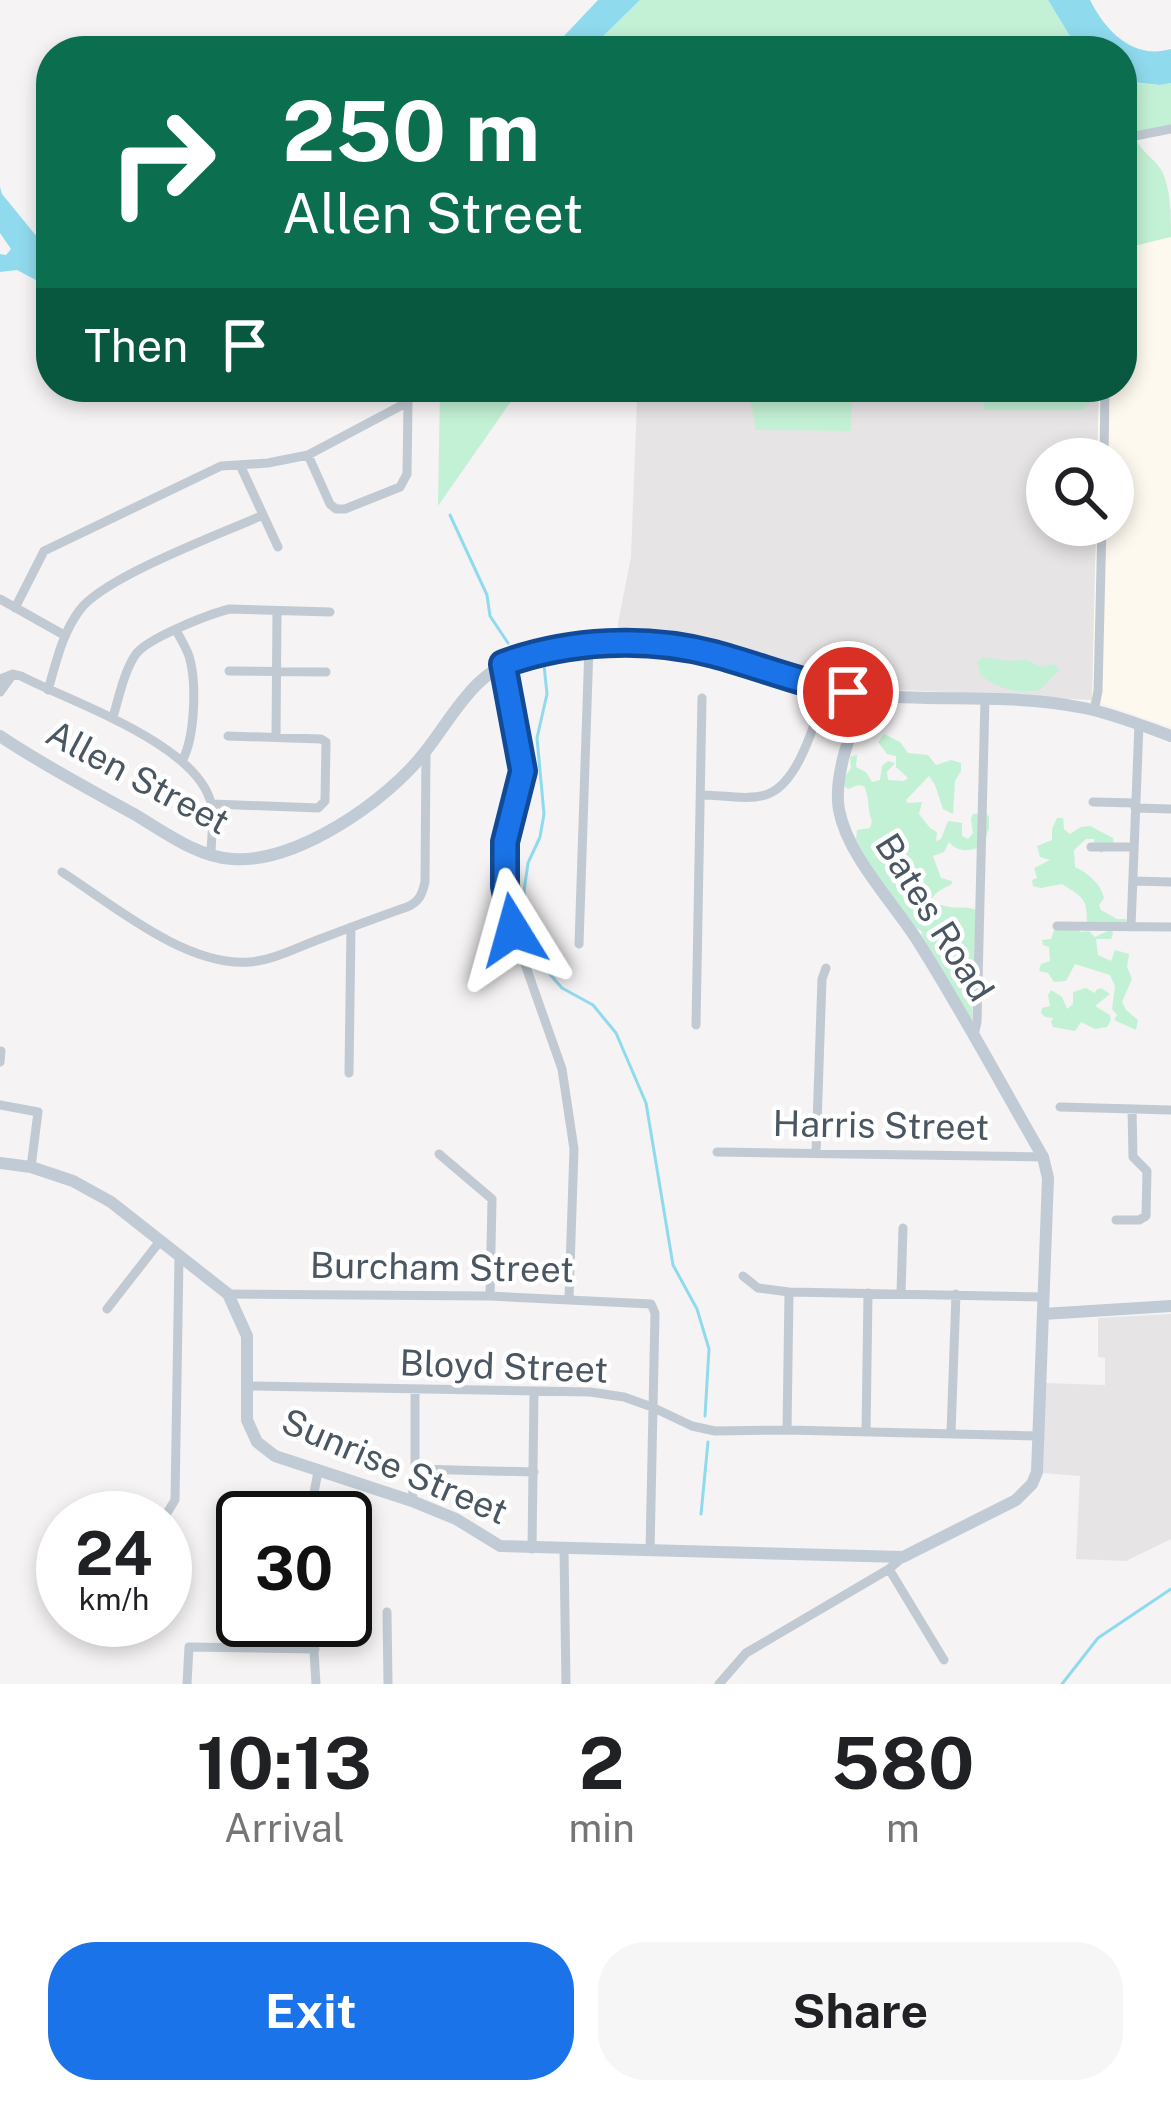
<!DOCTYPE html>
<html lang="en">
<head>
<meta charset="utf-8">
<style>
	body { margin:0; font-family:"Public Sans",sans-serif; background:#f6f6f6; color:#202124; height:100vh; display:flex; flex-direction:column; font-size:45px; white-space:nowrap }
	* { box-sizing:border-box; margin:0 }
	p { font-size:39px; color:#757577 }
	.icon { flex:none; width:66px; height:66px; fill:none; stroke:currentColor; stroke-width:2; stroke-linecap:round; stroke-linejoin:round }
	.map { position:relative; height:1684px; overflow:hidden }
	.sheet { display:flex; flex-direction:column; background:#fff; flex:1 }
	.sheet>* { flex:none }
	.banner { position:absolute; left:36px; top:36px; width:1101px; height:366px; border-radius:48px; box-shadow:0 6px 18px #0003; background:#0b6e4f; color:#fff; overflow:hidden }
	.buttons { position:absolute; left:1026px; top:438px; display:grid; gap:24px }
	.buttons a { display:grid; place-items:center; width:108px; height:108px; border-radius:50%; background:#fff; box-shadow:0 6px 18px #0003; font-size:60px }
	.speed { position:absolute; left:36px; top:1491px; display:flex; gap:24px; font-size:60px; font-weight:700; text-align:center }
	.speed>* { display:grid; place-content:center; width:156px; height:156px; border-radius:50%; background:#fff; box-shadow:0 6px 18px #0003; line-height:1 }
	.speed small { font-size:30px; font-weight:400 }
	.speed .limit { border:6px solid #111; border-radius:18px; background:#fff; color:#111 }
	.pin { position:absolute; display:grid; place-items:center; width:102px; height:102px; color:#fff; margin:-51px; border:6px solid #fff; border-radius:50%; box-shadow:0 3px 12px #0007 }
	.me { position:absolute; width:132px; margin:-66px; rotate:352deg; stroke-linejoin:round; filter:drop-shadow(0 0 9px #0008) }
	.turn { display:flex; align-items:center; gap:42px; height:252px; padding:0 48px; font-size:54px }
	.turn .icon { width:156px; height:156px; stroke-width:2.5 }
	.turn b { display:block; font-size:84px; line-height:102px }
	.then { display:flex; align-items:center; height:114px; padding:0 48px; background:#0003; gap:24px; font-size:45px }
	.eta { display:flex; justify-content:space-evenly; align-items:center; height:204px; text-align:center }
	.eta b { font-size:72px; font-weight:700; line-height:84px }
	.button { display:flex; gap:24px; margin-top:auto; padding:24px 48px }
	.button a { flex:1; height:138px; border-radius:48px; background:#1a73e8; color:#fff; font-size:48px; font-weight:700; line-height:138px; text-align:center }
	.button a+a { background:#f6f6f6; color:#202124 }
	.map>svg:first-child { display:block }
</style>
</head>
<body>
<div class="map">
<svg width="1171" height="1684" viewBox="0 0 1171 1684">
	<rect width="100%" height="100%" fill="#f5f3f3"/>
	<path fill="#fdf9ef" d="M 1166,237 L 1171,237 L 1171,727 L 1092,700 L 1096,525 L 1113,525 L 1113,459 L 1097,459 L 1099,387 L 1122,387 L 1122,249 Z"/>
	<path fill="#e6e4e5" d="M 522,387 L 1099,387 L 1097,459 L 1047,459 L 1047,525 L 1096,525 L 1092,700 L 868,688 L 812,676 L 722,647 L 688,639 L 623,633 L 618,629 L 618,623 L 631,557 L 637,401 L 515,397 Z
		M 1171,1314 L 1171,1539 L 1126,1561 L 1076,1559 L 1080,1476 L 1043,1473 L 1044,1383 L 1105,1385 L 1105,1358 L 1098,1357 L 1098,1318 Z"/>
	<path fill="#c3f1d5" d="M 640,0 L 1048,0 L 1079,51 L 588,51 Z
		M 1122,82 L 1160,85 L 1171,83 L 1171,125 L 1134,132 C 1137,150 1153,156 1162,171 C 1171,190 1171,215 1171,237 L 1122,249 Z
		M 440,387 L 521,387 L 438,506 Z
		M 748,387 L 852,387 L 851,431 L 756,430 Z
		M 985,387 L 1090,387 L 1090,403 L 1082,410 L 984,410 Z
		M 983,657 L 1007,661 L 1027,660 L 1041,667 L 1055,664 L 1059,670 L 1040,690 C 1016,694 1001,689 981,676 L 977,662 Z
		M 884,734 L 900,742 L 908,753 L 928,755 L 936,765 L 951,760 L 961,763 L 961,771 L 955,781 L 953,814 L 943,809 L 935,785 L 929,776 L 906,800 L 907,803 L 922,802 L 919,814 L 930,828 L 937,832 L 936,841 L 941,839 L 948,821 L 962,823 L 962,836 L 968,839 L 973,833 L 971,819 L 973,814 L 986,813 L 989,817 L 989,828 L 983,846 C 970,851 958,853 949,842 L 944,852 L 933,856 L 941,878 L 952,881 L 952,884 C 941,890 926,895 932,912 L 936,912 L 937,906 L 942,905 C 953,910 965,905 976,910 L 972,1021 L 921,934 L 923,932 L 901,919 L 884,894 L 856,839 L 857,830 L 870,828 L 872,821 C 867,810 870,798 864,786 L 858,785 L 848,789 L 844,786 L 844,778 L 851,768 L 850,757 L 857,755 L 856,767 L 866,772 L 872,782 L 880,780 L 882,766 L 888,761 L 895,763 L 887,772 L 888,780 L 904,781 L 908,778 L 896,767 L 896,756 L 887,754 L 878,742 Z
		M 1057,818 L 1063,818 L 1064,829 L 1070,834 L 1081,827 L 1090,826 L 1113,838 L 1114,845 L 1101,853 L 1095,848 L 1094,839 L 1086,839 L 1074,850 L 1075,867 C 1088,873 1101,884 1104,898 L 1099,905 L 1101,910 L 1117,919 L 1126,919 L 1127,923 L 1087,925 C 1087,898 1084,898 1062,884 L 1041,888 L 1033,886 L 1032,880 L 1037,878 L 1034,868 L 1050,860 L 1040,857 L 1037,846 L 1052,840 L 1052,829 Z
		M 1055,928 L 1077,929 L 1081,932 L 1089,931 L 1095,937 L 1112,929 L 1113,934 L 1111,939 L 1096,939 L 1098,955 L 1111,961 L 1115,950 L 1129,954 L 1127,967 L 1132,979 L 1122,1002 L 1126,1010 L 1138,1020 L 1136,1030 L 1114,1020 L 1117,1015 L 1112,1009 L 1115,986 L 1110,975 L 1075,964 L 1066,981 L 1054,982 L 1048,973 L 1039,971 L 1041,964 L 1050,961 L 1049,947 L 1043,945 L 1042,940 L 1051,939 Z
		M 1101,988 L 1110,994 L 1095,1006 L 1110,1015 L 1111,1020 L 1107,1027 L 1095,1029 L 1081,1022 L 1075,1031 L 1053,1027 L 1051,1022 L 1053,1018 L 1045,1017 L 1041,1013 L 1042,1008 L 1050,1006 L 1048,995 L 1051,990 L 1062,997 L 1067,1009 L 1073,1004 L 1073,992 L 1086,988 L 1095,993 L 1096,990 Z"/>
	<path fill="#90daee" d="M 598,0 L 640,0 L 588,51 L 546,51 L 564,36 Z
		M 1048,0 L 1090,0 C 1106,32 1134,60 1171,49 L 1171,83 L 1160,85 L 1122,81 L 1122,51 L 1079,51 Z
		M 0,187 L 2,194 L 51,254 L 51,288 L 17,270 L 0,272 L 0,254 L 6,255 L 11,249 L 0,233 Z"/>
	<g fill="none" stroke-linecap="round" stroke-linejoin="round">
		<path stroke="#90daee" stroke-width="3" d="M 450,515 L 487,595 L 490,616 L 508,643
			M 544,665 L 547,694 L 537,738 L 544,814 L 540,837 L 528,863 L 524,891 L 528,932 L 541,964 L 562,988 L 593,1005 L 616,1033 L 646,1103 L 673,1265 L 697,1309 L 709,1349 L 705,1416
			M 701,1514 L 708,1442
			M 1062,1684 L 1098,1638 L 1171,1589"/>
		<path stroke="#c1cad2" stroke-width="9" d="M 1122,142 L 1135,136 L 1171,129
			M 1104,459 L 1105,387
			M 240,465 L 278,547
			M 0,599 L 64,635
			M 15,608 L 44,551 L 221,466 L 268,463 L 308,455 L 408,402 L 407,474 L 400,487 L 345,509 L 336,509 L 330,504 L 308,455
			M 176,630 C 180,638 186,647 189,656 C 197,682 195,738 182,761
			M 503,664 L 523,771 L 505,842 L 505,886 L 513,930 L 562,1069 L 574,1149 L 569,1298
			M 229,671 L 326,672
			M 0,679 L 13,674 L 21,676 C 70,702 203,745 212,808 C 214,823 211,840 211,855
			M 48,690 C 56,663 62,634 79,611 C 103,577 221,534 263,515
			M 0,692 L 13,674
			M 1094,711 L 1098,691 L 1102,525
			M 113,717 C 119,697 124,671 136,654 C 148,638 209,614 230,609 L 330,612
			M 276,737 L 277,611
			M 702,795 C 721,795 750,801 768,794 C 800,782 815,719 827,689
			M 1093,802 L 1136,803
			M 212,804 L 318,808 L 325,801 L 326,742 L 321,739 L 228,736
			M 1135,808 L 1171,809
			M 1091,847 L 1134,847
			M 62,872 C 113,905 186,967 250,962 C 274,960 298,947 320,939 C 349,928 378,917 407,907 C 419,902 422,895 425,882 L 426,751
			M 1133,881 L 1171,882
			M 1057,926 L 1171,927
			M 1131,927 L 1139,724
			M 579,944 L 589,646
			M 696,1025 L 702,698
			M 974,1035 L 977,1022 L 985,699
			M 0,1062 L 1,1051
			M 349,1073 L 351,927
			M 0,1105 L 38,1112 L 31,1167
			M 1060,1107 L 1171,1110
			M 717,1152 L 1043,1157
			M 816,1153 L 822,979 L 826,968
			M 439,1154 L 492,1199 L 490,1296
			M 1116,1220 L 1139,1220 L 1146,1216 L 1147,1171 L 1133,1157 L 1132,1109
			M 743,1276 L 758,1288 L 789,1292 L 1044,1297
			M 901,1293 L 903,1228
			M 228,1294 L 490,1296 L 651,1304 L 655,1313 L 650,1551
			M 107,1309 L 160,1241
			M 248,1386 L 590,1392 L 624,1397 L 652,1407 L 692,1426 L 715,1431 L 787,1430 L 1039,1436
			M 787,1430 L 789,1292
			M 866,1432 L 868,1293
			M 951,1433 L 956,1294
			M 415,1469 L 534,1472
			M 412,1501 L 415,1469 L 415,1389
			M 164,1518 L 175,1500 L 179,1257
			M 309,1518 L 318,1472
			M 532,1549 L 534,1391
			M 564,1550 L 566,1684
			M 889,1569 L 944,1660
			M 387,1612 L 388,1684
			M 312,1620 L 316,1684
			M 187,1684 L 189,1647 L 315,1649
			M 719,1684 L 746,1653 L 889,1569 L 903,1557"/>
		<path stroke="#c1cbd6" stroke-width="12" d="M 0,736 C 43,765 89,789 134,814 C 163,831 197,857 232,859 C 296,864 387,801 425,752 C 457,711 474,670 528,655 C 595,637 670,641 735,660 C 779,673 821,691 867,695 C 939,702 1013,693 1084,708 C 1114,714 1143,726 1171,736
			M 0,1163 L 31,1167 L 73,1181 L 111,1202 L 228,1294 L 247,1336 L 247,1420 L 257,1442 L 275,1456 L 412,1501 L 456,1519 L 500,1546 L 903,1557 L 1016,1500 L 1032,1484 L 1037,1472 L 1048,1178 L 1043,1157 C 1002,1086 963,1013 919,943 C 894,903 848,857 839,810 C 833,776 852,725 867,695
			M 1043,1314 L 1171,1306"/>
	</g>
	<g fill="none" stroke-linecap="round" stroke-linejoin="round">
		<g stroke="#114b97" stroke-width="30">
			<path id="route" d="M 513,930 L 505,886 L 505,842 L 523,771 L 503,664 C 568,640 646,636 714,654 C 759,666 802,684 848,692"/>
		</g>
		<use href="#route" stroke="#1a73e8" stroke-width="21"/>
	</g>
	<g text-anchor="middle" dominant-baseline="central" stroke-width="9" stroke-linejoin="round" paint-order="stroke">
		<g font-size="36" fill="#4a5661" stroke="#fff">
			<text transform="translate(138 777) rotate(28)">Allen Street</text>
			<text transform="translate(935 917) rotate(58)">Bates Road</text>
			<text transform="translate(881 1125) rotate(1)">Harris Street</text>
			<text transform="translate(442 1267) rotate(1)">Burcham Street</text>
			<text transform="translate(504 1366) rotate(2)">Bloyd Street</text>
			<text transform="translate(395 1466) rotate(23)">Sunrise Street</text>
		</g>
	</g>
</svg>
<div class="buttons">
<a><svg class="icon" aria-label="search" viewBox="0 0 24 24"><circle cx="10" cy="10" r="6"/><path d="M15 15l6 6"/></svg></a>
</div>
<div class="speed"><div>24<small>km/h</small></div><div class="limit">30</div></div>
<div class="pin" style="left:848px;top:692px;background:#d93025"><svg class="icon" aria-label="arrive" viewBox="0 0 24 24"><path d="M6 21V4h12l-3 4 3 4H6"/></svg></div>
<svg class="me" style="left:513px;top:930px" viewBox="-20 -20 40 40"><path d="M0-17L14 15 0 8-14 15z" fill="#1a73e8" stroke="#fff" stroke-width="4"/></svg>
<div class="banner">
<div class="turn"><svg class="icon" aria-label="right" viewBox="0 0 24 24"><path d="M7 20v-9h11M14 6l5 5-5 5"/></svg><div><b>250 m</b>Allen Street</div></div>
<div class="then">Then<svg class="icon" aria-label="arrive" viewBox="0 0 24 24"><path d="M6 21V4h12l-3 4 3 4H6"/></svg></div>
</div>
</div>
<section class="sheet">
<div class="eta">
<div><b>10:13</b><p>Arrival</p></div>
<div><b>2</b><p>min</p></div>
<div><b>580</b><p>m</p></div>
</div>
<div class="button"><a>Exit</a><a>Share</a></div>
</section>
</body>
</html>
